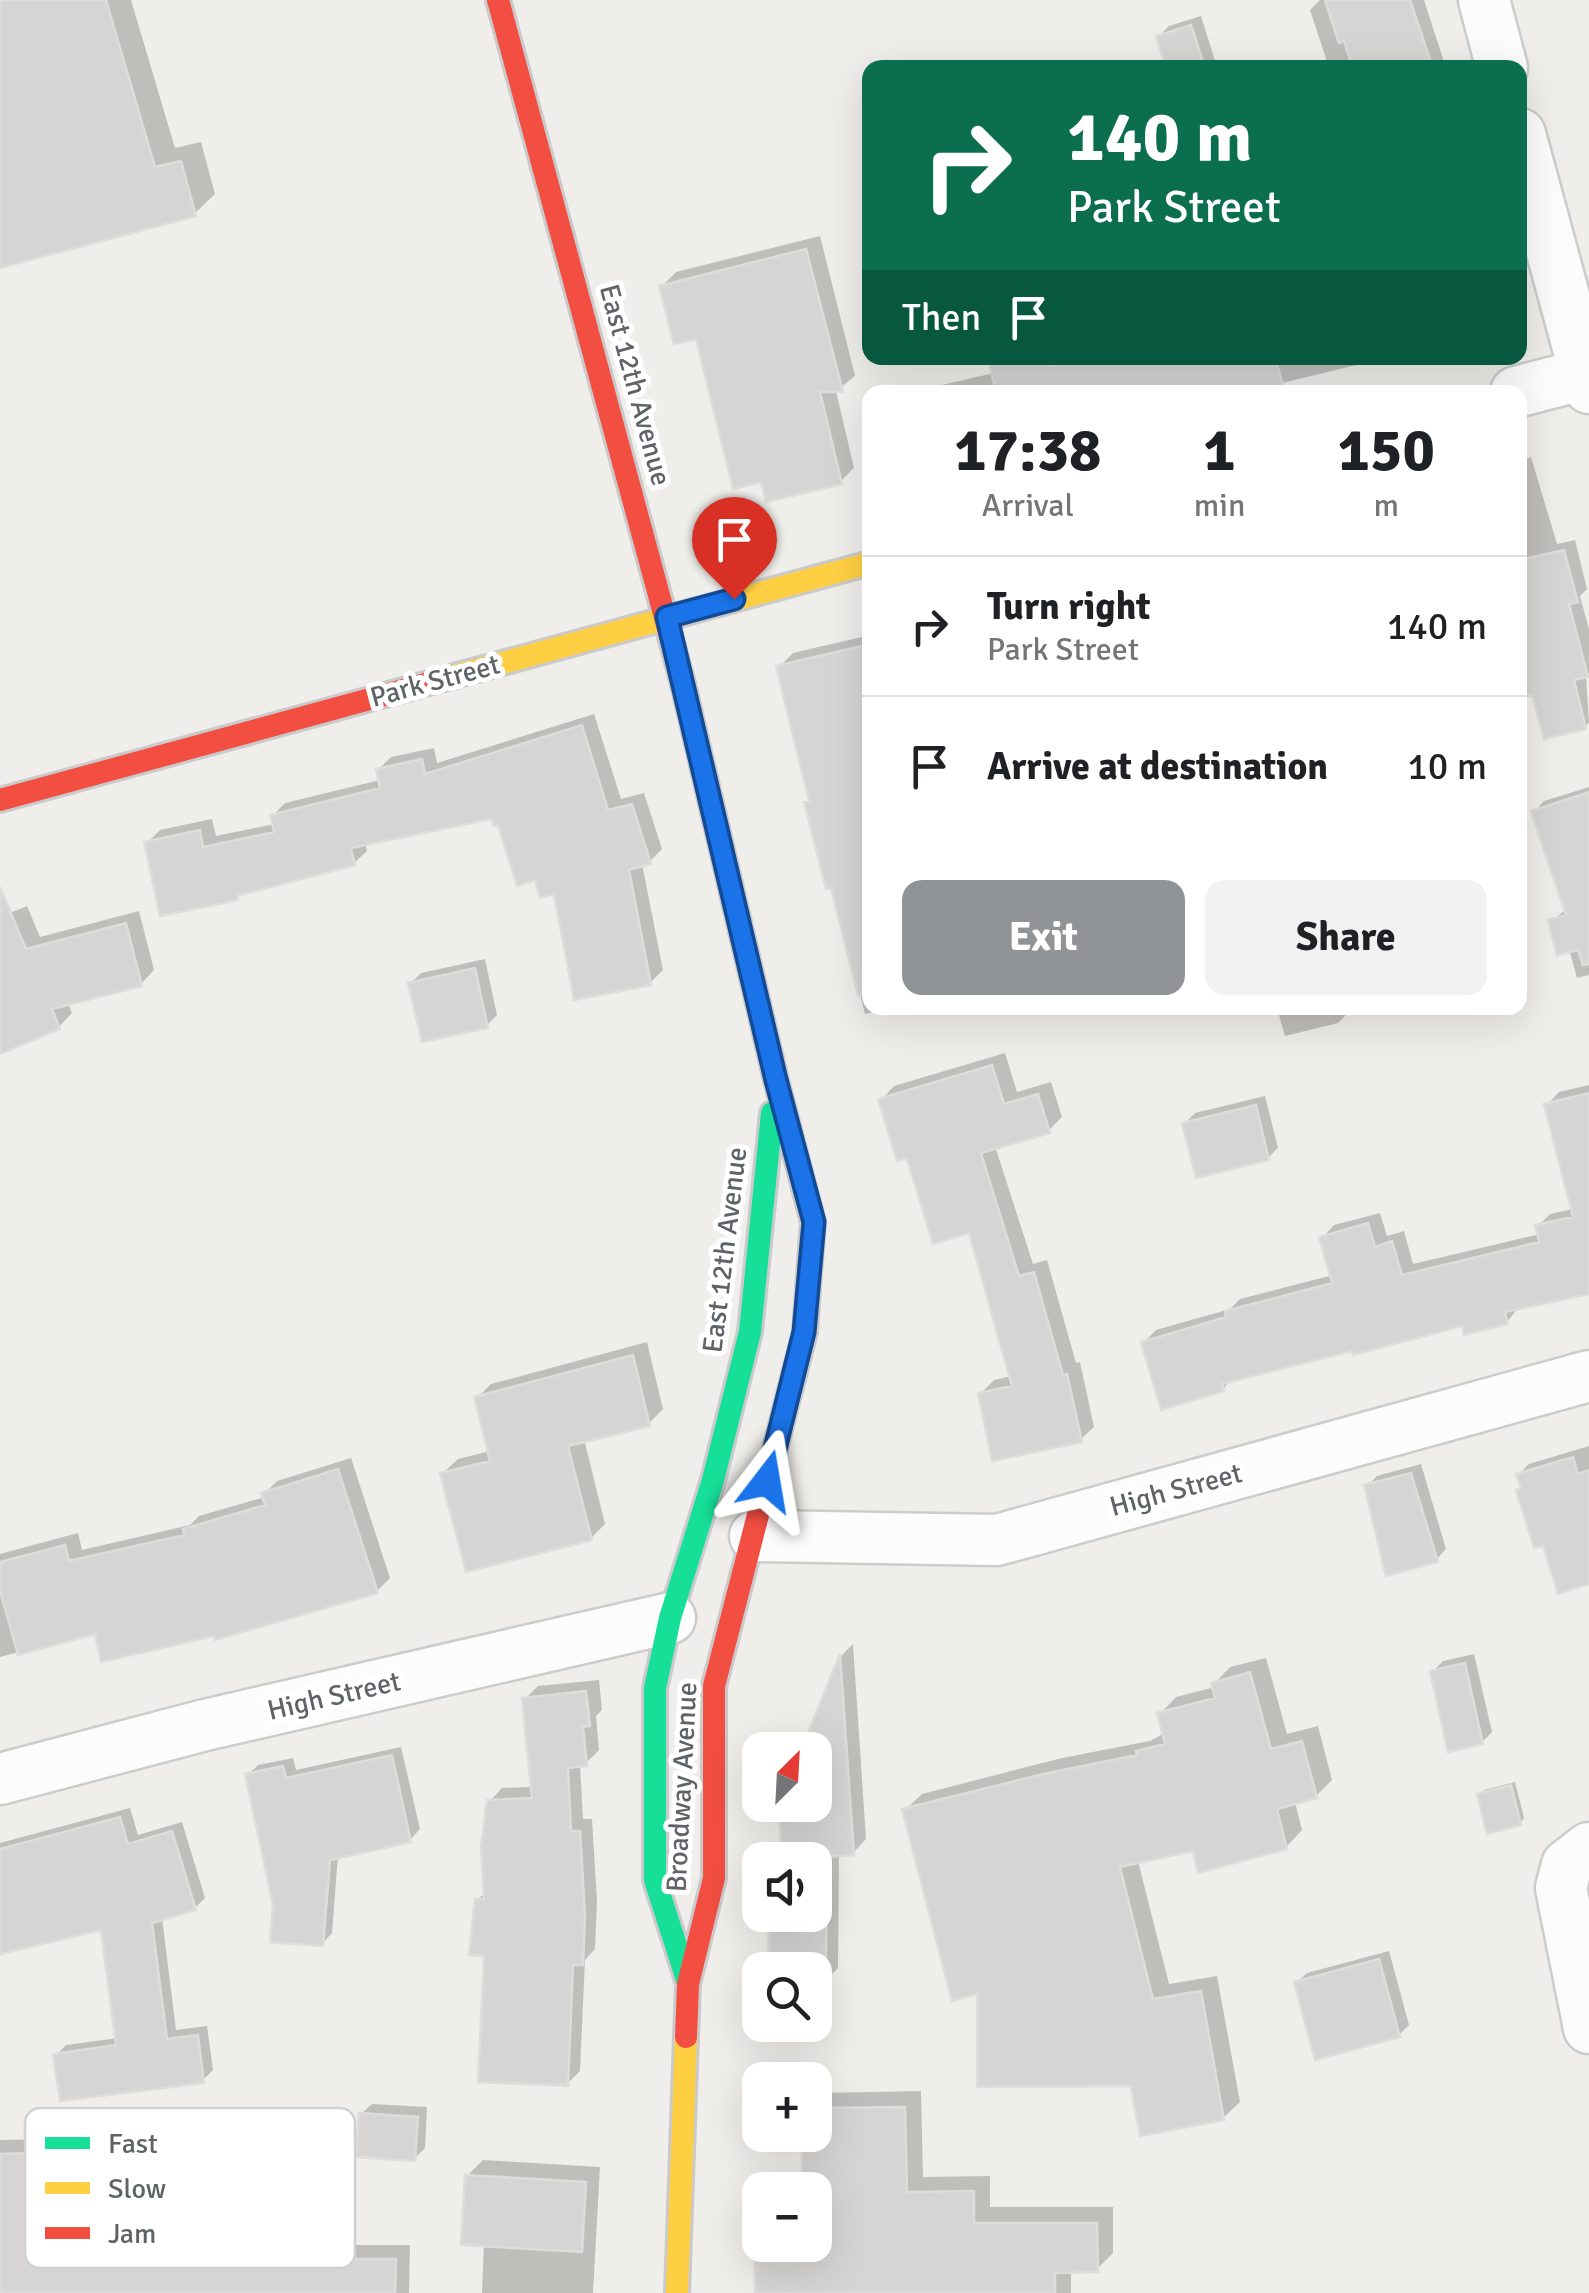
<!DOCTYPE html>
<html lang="en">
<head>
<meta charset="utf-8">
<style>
	body { margin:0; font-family:Signika,sans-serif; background:#f2f2f2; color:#202124; height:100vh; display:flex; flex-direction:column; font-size:38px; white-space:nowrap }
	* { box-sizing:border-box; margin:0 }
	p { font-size:32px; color:#757577 }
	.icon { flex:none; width:55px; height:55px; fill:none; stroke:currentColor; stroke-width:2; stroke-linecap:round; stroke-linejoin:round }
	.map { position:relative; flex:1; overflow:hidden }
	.panel { position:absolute; left:862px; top:385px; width:665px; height:630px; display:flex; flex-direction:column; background:#fff; border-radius:20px; box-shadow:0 10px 40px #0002 }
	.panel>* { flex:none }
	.banner { position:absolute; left:862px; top:60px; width:665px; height:305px; border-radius:20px; box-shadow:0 10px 40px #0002; background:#0b6e4f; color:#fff; overflow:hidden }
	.needle { width:65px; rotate:24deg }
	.controls { position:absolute; left:742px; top:1732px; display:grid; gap:20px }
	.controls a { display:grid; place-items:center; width:90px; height:90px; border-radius:20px; background:#fff; box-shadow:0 10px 40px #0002; font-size:50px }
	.pin { position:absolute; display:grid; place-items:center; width:85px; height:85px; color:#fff; margin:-102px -42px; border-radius:50% 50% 50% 0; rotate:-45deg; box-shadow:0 0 10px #0007 }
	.pin .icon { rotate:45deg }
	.me { position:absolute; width:110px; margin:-55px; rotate:14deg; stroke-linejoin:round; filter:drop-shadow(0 0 8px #0008) }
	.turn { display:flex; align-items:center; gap:35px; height:210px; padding:0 40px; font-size:45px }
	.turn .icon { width:130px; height:130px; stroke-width:2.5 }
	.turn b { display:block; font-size:70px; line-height:85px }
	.then { display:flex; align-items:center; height:95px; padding:0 40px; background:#0003; gap:20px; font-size:38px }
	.eta { display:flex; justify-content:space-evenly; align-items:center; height:170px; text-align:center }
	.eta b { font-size:60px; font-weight:800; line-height:70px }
	.primary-button { display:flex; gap:20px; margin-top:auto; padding:20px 40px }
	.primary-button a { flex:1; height:115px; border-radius:20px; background:#919496; color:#fff; font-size:40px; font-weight:800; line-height:115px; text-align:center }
	.primary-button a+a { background:#f2f2f2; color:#202124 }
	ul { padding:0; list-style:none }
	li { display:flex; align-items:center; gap:30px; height:140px; padding:0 40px; border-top:2px solid #e0e0e0 }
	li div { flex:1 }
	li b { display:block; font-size:38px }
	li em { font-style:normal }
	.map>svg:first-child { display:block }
</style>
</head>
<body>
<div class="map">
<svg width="1589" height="2293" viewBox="0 0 1589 2293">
	<rect width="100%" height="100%" fill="#efeeea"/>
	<path fill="#0003" d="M 0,0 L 131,0 L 175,148 L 201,142 L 215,194 L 194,214 L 0,266 Z
		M 1320,0 L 1424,0 L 1446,68 L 1329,68 L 1310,10 Z
		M 1201,16 L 1217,67 L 1169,68 L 1159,36 L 1169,26 Z
		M 820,236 L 855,376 L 836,391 L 854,468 L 840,482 L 763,479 L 698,336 L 662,286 L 676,272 Z
		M 992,358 L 1371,358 L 1365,363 L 1286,382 L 1258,392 L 911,392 L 994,373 Z
		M 1531,457 L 1557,544 L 1575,540 L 1587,589 L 1580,596 L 1589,629 L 1589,673 L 1586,676 L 1589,723 L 1585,726 L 1534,692 L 1520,696 L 1520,461 Z
		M 870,635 L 870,1008 L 890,1008 L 865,1014 L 833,885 L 807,802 L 811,799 L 779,667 L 793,653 Z
		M 594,714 L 621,799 L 644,793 L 662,849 L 650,861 L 642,864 L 663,970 L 650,983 L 556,890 L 493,816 L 365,843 L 367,851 L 354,863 L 243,891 L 237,898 L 147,843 L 160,830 L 212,819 L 216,836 L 274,824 L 272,816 L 285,803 L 380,780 L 378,770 L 391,757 L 434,748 L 437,763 Z
		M 1589,787 L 1589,975 L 1577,978 L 1569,949 L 1551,921 L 1567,909 L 1534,812 L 1544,801 Z
		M 27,906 L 40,937 L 139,911 L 154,970 L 141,984 L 68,1003 L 72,1013 L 59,1027 L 0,1051 L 0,917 Z
		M 485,959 L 497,1015 L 487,1025 L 411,983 L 421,973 Z
		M 1277,1008 L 1347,1008 L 1348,1013 L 1338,1023 L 1285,1036 Z
		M 1005,1053 L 1017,1092 L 1051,1082 L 1062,1117 L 1049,1130 L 995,1146 L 1033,1264 L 1047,1260 L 1076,1363 L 1080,1362 L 1094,1427 L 1080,1440 L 980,1394 L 994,1380 L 1012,1376 L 971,1230 L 909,1156 L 881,1100 L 894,1086 Z
		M 1589,1085 L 1589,1291 L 1519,1307 L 1507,1322 L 1463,1323 L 1353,1348 L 1233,1378 L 1223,1389 L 1144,1342 L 1156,1330 L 1230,1309 L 1240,1299 L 1333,1275 L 1322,1238 L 1334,1225 L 1380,1213 L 1387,1236 L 1404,1231 L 1413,1264 L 1540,1234 L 1538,1226 L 1550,1214 L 1573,1209 L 1547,1105 L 1559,1092 Z
		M 1265,1096 L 1278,1148 L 1268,1158 L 1185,1123 L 1195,1113 Z
		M 647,1342 L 663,1409 L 649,1423 L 584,1439 L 605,1524 L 591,1538 L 443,1473 L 458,1459 L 490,1451 L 477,1398 L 491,1384 Z
		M 1589,1446 L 1589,1582 L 1523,1486 L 1519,1474 L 1529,1464 Z
		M 351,1458 L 390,1578 L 377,1591 L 216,1633 L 97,1631 L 0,1657 L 0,1554 L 78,1533 L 82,1550 L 190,1525 L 199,1516 L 265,1497 L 264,1494 L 277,1481 Z
		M 1421,1464 L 1446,1549 L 1436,1560 L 1367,1486 L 1377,1476 Z
		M 853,1644 L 866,1839 L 853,1853 L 839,1853 L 838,1968 L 825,1981 L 815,1981 L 815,1970 L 771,1970 L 771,1915 L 815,1915 L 815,1860 L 785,1860 L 781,1806 L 815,1805 L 815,1750 L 804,1750 L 842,1655 Z
		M 1474,1654 L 1492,1732 L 1482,1742 L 1433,1671 L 1443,1661 Z
		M 1266,1658 L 1287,1734 L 1318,1726 L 1332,1780 L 1316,1796 L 1295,1802 L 1302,1830 L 1286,1847 L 1194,1848 L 1138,1861 L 1169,1984 L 1217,1976 L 1240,2102 L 1223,2118 L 1133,2084 L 980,1991 L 905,1810 L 922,1794 L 1062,1758 L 1150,1741 L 1165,1733 L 1160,1714 L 1176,1697 L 1215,1687 L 1214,1684 L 1230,1667 Z
		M 599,1680 L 602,1710 L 596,1716 L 599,1750 L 586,1763 L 580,1764 L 583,1819 L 592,1819 L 597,1901 L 595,1949 L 585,1960 L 580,2071 L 567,2084 L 486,1953 L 478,1900 L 486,1891 L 489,1802 L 502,1788 L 534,1787 L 525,1699 L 538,1686 Z
		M 401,1747 L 420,1829 L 410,1840 L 338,1855 L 332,1933 L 322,1944 L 275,1905 L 248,1775 L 258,1765 L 293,1758 L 296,1770 Z
		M 1515,1782 L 1524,1818 L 1520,1823 L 1480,1795 L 1484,1790 Z
		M 130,1808 L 138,1835 L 182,1822 L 205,1898 L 195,1908 L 162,1918 L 176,2030 L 207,2026 L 213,2070 L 203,2080 L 56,2055 L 66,2045 L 118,2038 L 103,1926 L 0,1949 L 0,1843 Z
		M 1389,1951 L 1409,2025 L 1399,2035 L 1296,1983 L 1307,1973 Z
		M 921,2091 L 923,2177 L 990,2176 L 990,2207 L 1113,2207 L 1113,2253 L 1096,2270 L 1071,2270 L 1071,2293 L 758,2293 L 756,2196 L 760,2192 L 760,2245 L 815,2245 L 815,2190 L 762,2190 L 773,2179 L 805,2179 L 804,2135 L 815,2135 L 815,2098 L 820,2093 Z
		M 372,2104 L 427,2107 L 425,2148 L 414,2159 L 361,2114 Z
		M 46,2139 L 49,2219 L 228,2219 L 240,2207 L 240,2159 L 255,2144 L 339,2144 L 339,2245 L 410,2245 L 409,2293 L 0,2293 L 0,2140 Z
		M 483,2160 L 600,2167 L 593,2293 L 482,2293 L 484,2243 L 467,2176 Z"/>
	<path fill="#d6d5d3" stroke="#deddd9" stroke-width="2.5" d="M 0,0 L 106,0 L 155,167 L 181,161 L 196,216 L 0,268 Z
		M 1325,0 L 1410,0 L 1433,68 L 1353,68 L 1344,41 L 1339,43 Z
		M 1191,25 L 1205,68 L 1166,68 L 1156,36 Z
		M 806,249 L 843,392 L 820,392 L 842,484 L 766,502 L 761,482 L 733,489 L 696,339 L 674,344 L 659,286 Z
		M 988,358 L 1047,358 L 1049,366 L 1088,358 L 1275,358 L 1285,392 L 996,392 Z
		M 1564,550 L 1578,602 L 1569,604 L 1588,677 L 1574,680 L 1586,729 L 1544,739 L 1532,695 L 1520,698 L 1520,560 Z
		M 870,644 L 870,993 L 858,995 L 831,888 L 826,889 L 804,802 L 809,801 L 776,666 Z
		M 582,725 L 608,810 L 632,804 L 651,864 L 629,870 L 651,985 L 574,1000 L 554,894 L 540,898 L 535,880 L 517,886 L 498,825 L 494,826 L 491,819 L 351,848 L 355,865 L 237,896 L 238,900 L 160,916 L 144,842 L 200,830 L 203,847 L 274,832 L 270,815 L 380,788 L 376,769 L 422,759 L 425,774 Z
		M 1589,792 L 1589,964 L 1583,965 L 1578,950 L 1557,955 L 1548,920 L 1566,915 L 1531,811 Z
		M 0,887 L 26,949 L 126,923 L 142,986 L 52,1009 L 60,1029 L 0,1054 Z
		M 475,968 L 488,1028 L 422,1042 L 408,983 Z
		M 992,1065 L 1004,1104 L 1038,1094 L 1050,1133 L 981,1153 L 1019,1276 L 1034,1272 L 1063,1375 L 1067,1374 L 1082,1442 L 992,1461 L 978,1393 L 1012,1386 L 969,1233 L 933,1244 L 907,1159 L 897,1161 L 878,1099 Z
		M 1589,1093 L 1589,1294 L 1505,1312 L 1508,1324 L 1464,1335 L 1462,1326 L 1353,1355 L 1352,1351 L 1222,1384 L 1224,1391 L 1161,1410 L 1141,1342 L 1226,1317 L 1225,1311 L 1332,1283 L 1319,1237 L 1368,1223 L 1375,1247 L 1392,1241 L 1402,1275 L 1539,1242 L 1535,1225 L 1573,1217 L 1544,1104 Z
		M 1256,1105 L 1269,1160 L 1196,1178 L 1182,1123 Z
		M 633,1355 L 650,1426 L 568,1446 L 592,1540 L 466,1572 L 440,1473 L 490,1461 L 474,1397 Z
		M 1573,1457 L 1578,1474 L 1589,1470 L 1589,1584 L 1558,1594 L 1543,1546 L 1534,1548 L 1516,1490 L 1521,1488 L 1516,1474 Z
		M 338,1469 L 378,1593 L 215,1640 L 214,1636 L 101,1662 L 95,1634 L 18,1655 L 0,1591 L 0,1562 L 65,1545 L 69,1561 L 184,1535 L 183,1529 L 265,1505 L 261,1493 Z
		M 1411,1473 L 1438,1562 L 1386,1576 L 1364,1485 Z
		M 840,1654 L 854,1855 L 827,1857 L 826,1970 L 768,1970 L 769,1915 L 815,1915 L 815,1860 L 782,1860 L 779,1806 L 815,1805 L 815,1750 L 801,1750 Z
		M 1465,1663 L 1483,1744 L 1448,1752 L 1430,1671 Z
		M 1250,1672 L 1271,1749 L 1302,1741 L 1317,1798 L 1277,1809 L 1287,1849 L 1198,1873 L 1193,1851 L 1120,1867 L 1153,1999 L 1201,1991 L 1224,2120 L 1140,2136 L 1131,2086 L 977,2087 L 977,1994 L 952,2001 L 902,1809 L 1043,1774 L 1137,1755 L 1136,1751 L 1165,1744 L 1157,1713 L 1215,1698 L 1211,1683 Z
		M 586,1691 L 590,1726 L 583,1727 L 587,1766 L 568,1768 L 571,1831 L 580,1831 L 585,1916 L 583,1965 L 573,1965 L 568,2086 L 478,2082 L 484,1956 L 469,1955 L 475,1899 L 484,1899 L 481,1848 L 487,1800 L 532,1798 L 522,1698 Z
		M 392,1755 L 411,1842 L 330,1860 L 323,1946 L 270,1942 L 273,1905 L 245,1774 L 283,1766 L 286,1778 Z
		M 1511,1785 L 1521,1825 L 1487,1834 L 1477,1794 Z
		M 120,1817 L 128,1844 L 172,1831 L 196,1910 L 152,1923 L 167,2039 L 198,2035 L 204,2083 L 60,2101 L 53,2054 L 116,2045 L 101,1930 L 0,1954 L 0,1849 Z
		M 1379,1959 L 1400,2037 L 1315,2060 L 1294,1982 Z
		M 905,2107 L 907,2192 L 974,2191 L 974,2223 L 1097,2223 L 1098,2272 L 1055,2273 L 1055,2293 L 755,2293 L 753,2195 L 760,2195 L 760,2245 L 815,2245 L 815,2190 L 802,2190 L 802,2135 L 815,2135 L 815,2108 Z
		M 359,2113 L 418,2117 L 415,2161 L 356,2157 Z
		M 32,2153 L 35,2233 L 225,2233 L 225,2219 L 237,2218 L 238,2158 L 325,2158 L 325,2259 L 396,2259 L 395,2293 L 0,2293 L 0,2154 Z
		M 465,2175 L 586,2182 L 582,2252 L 461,2245 Z"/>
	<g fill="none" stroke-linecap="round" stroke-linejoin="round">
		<g stroke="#cbcccc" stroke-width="55">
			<path id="street" d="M 1484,0 L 1502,68
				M 1520,134 L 1589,388
				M 1516,392 L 1589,373
				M 755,1536 L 997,1540 L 1589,1376
				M 0,1779 L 205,1725 L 670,1618
				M 1589,1848 L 1567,1865 L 1561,1888 L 1589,2028"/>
		</g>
		<g stroke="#cacacb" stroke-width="28">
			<path id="fast" d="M 688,1983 L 655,1880 L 655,1688 L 670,1618 L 713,1480 L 750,1332 L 772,1113"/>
		</g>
		<g stroke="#cacacb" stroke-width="28">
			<path id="slow" d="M 447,678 L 870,563
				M 683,684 L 776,1080 L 813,1222 L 808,1288
				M 677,2293 L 686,2037"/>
		</g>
		<g stroke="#cacacb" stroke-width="28">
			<path id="jam" d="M 498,0 L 683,684
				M 0,800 L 447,678
				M 686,2037 L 688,1984 L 714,1878 L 714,1686 L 805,1332 L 808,1288"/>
		</g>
		<use href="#street" stroke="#fdfcfc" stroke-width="50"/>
		<use href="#fast" stroke="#16e098" stroke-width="22"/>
		<use href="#slow" stroke="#ffcf43" stroke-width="22"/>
		<use href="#jam" stroke="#f24e42" stroke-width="22"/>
	</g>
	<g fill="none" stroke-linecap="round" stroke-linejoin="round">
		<g stroke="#114b97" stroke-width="25">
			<path id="route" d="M 734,599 L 667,617 L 776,1080 L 814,1222 L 804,1332 L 767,1481"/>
		</g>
		<use href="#route" stroke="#1a73e8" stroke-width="18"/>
	</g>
	<g text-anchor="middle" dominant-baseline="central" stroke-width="10" stroke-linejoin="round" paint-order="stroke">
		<g font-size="28" fill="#5f6368" stroke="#fff">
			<text transform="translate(635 385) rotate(75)">East 12th Avenue</text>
			<text transform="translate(435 681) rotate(-15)">Park Street</text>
			<text transform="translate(725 1250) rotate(-83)">East 12th Avenue</text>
			<text transform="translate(1176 1490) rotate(-15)">High Street</text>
			<text transform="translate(334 1696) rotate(-13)">High Street</text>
			<text transform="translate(682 1787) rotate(-87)">Broadway Avenue</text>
		</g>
	</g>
	<rect x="25" y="2108" width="330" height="160" rx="15" fill="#fff" stroke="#cfd0d2" stroke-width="2.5"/>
	<rect x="45" y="2137" width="45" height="12" fill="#16e098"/>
	<rect x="45" y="2182" width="45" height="12" fill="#ffcf43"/>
	<rect x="45" y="2227" width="45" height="12" fill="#f24e42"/>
	<g font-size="28" fill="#5f6368">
		<text x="108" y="2153">Fast</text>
		<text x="108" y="2198">Slow</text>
		<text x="108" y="2243">Jam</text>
	</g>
</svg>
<div class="controls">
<a><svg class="needle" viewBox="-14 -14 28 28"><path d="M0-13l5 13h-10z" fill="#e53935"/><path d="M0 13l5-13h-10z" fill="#757577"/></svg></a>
<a><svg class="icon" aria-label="sound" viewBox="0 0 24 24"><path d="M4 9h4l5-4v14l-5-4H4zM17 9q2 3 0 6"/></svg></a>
<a><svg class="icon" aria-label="search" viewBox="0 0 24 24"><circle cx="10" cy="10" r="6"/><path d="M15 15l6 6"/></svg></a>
<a>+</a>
<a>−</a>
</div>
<div class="pin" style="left:734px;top:599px;background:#d93025"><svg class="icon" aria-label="arrive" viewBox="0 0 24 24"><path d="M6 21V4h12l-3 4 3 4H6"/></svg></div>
<svg class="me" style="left:767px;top:1481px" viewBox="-20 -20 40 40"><path d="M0-17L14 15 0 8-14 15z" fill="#1a73e8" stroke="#fff" stroke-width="4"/></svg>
<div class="banner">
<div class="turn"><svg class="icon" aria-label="right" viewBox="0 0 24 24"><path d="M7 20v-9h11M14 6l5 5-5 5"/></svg><div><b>140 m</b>Park Street</div></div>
<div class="then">Then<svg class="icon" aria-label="arrive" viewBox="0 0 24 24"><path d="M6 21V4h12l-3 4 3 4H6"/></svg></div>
</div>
<section class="panel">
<div class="eta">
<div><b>17:38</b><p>Arrival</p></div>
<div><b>1</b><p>min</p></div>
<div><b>150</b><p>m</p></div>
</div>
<ul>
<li><svg class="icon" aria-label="right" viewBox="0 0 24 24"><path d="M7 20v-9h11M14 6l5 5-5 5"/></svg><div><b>Turn right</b><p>Park Street</p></div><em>140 m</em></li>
<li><svg class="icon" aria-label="arrive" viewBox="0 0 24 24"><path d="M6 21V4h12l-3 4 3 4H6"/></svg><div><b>Arrive at destination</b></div><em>10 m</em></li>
</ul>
<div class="primary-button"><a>Exit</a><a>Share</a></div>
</section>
</div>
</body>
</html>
